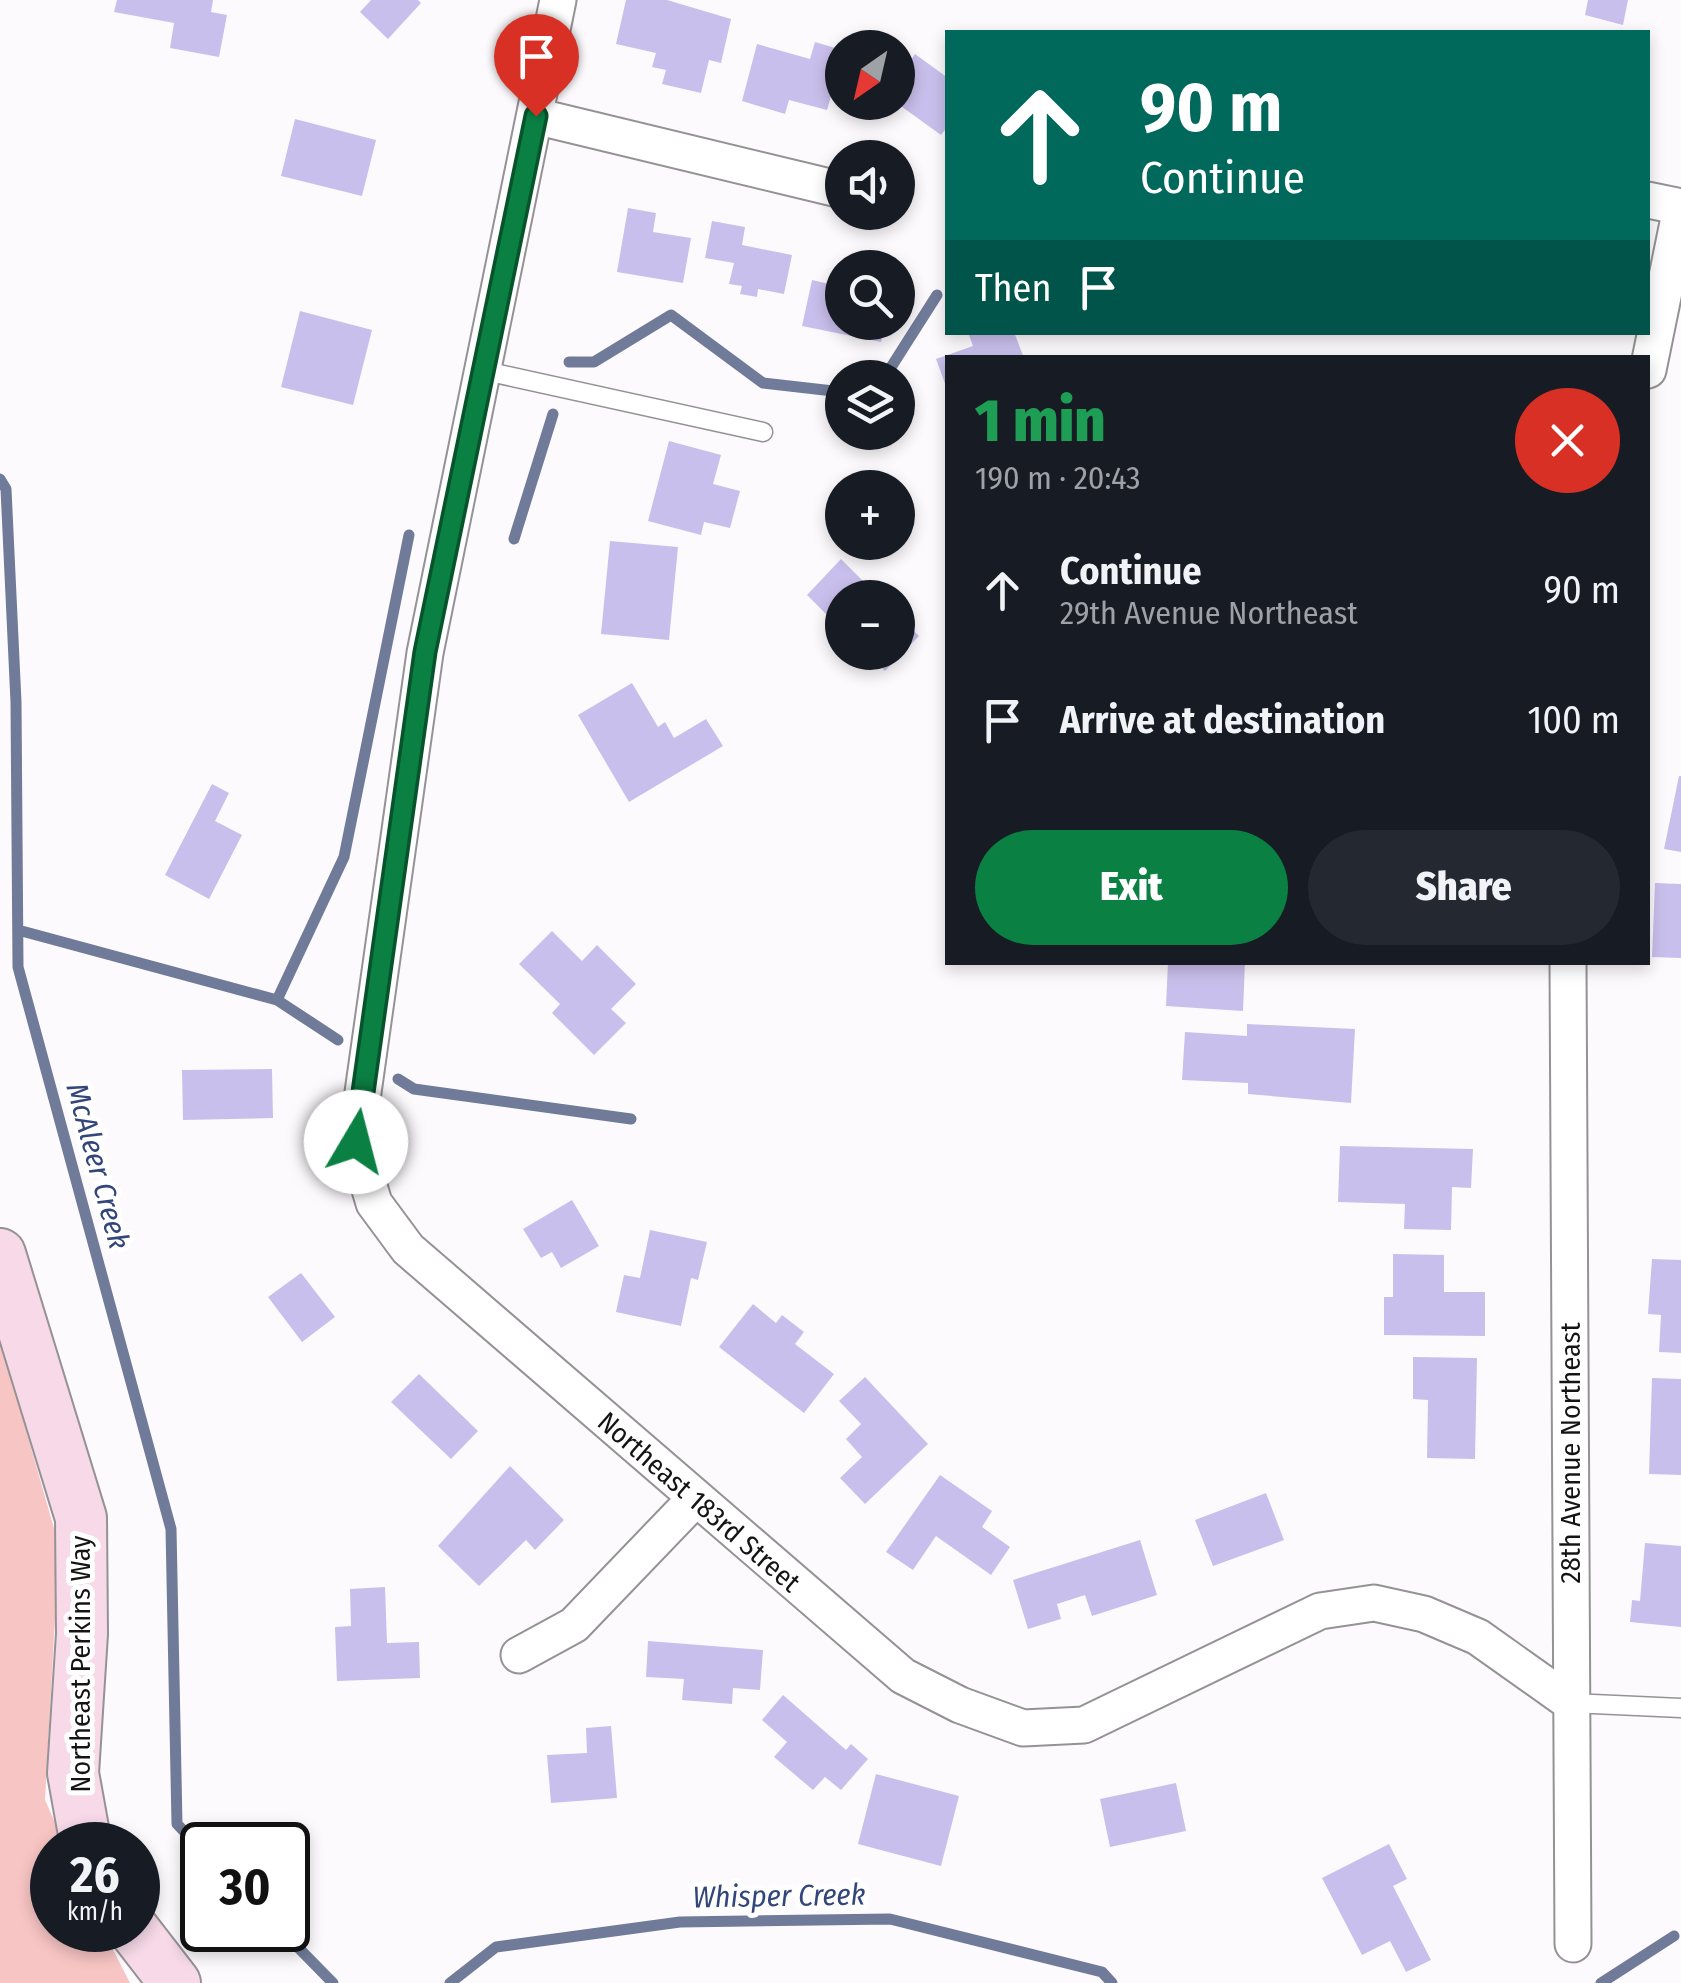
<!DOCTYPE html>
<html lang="en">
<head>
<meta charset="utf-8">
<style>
	body { margin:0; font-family:"Fira Sans Condensed",sans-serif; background:#242831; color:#f1f3f6; height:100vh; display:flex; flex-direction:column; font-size:38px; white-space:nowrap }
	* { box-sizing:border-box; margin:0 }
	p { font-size:32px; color:#9ea1a6 }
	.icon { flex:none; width:55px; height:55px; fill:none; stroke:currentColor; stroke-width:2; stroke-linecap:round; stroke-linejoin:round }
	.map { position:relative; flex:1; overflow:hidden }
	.sheet { position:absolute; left:945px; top:355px; width:705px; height:610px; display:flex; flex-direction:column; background:#171b24; border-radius:0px; box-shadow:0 5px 15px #0003 }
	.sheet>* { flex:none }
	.top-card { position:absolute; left:945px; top:30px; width:705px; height:305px; border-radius:0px; box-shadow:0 5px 15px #0003; background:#00695c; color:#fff; overflow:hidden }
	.needle { width:65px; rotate:214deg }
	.tools { position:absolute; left:825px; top:30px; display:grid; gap:20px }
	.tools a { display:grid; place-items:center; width:90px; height:90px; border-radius:50%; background:#171b24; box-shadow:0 5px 15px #0003; font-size:50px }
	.speed { position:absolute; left:30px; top:1822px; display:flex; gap:20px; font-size:50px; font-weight:700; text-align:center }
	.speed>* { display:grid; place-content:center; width:130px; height:130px; border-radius:50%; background:#171b24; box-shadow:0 5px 15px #0003; line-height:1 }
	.speed small { font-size:25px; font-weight:400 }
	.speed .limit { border:5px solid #111; border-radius:15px; background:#fff; color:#111 }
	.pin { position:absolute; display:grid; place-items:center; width:85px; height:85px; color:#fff; margin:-102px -42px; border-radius:50% 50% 50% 0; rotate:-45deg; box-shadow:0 0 10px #0007 }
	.pin .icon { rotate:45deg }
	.me { position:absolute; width:110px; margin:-55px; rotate:8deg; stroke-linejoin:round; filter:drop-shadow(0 0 8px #0008) }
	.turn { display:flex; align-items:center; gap:35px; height:210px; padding:0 30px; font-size:45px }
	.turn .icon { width:130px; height:130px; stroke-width:2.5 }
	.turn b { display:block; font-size:70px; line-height:85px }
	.then { display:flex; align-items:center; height:95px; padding:0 30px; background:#0003; gap:20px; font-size:38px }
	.round { display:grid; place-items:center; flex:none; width:105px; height:105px; border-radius:52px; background:#242831 }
	.headline { display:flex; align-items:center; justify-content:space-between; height:170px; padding:0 30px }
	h1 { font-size:60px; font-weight:800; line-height:75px; color:#1e9e55 }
	.primary-button { display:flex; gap:20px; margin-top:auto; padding:20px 30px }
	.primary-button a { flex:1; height:115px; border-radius:60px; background:#0b8043; color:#fff; font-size:40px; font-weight:800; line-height:115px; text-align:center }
	.primary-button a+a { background:#242831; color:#f1f3f6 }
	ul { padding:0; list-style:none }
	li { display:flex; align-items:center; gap:30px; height:130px; padding:0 30px }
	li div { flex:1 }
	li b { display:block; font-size:38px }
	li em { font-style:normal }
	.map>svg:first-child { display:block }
</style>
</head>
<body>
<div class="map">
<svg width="1681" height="1983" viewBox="0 0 1681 1983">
	<rect width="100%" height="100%" fill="#fdfafe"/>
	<path fill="#f7c5c4" d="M 0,1339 L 59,1546 L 45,1800 L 65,1845 L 52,1845 L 52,1930 L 103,1930 L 130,1983 L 0,1983 Z"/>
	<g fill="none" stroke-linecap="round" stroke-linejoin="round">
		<path stroke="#6f7b98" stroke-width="11" d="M 569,362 L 594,362 L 671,315 L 763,383 L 842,392
			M 879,378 L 888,372 L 937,295
			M 0,479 L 6,489 L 16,702 L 18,967 L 171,1529 L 177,1824 L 202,1850
			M 514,539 L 553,414
			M 18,930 L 277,1000 L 338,1040
			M 277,1000 L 344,857 L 409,535
			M 398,1079 L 414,1089 L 631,1119
			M 281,1930 L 333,1983
			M 450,1983 L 496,1947 L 680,1922 L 890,1919 L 1102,1972 L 1112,1983
			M 1601,1983 L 1674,1936"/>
	</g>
	<path fill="#c9bfec" d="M 117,0 L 213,0 L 211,12 L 227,15 L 219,57 L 170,48 L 174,23 L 114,12 Z
		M 371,0 L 418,0 L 421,3 L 388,39 L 360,12 Z
		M 626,0 L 667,0 L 731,19 L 721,63 L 709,60 L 701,93 L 662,84 L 666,70 L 652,67 L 656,53 L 616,44 Z
		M 1588,0 L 1628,0 L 1623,25 L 1585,15 Z
		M 815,42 L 842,50 L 842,76 L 841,81 L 836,79 L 827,110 L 789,100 L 785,114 L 742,101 L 757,44 L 810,59 Z
		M 915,54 L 948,78 L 948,126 L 941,135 L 898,104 L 898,79 Z
		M 295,119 L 376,140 L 362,196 L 281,176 Z
		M 628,208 L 656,213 L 653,232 L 691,238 L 683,283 L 617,272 Z
		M 712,221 L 745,227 L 742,245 L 792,255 L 784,294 L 758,289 L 757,297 L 740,294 L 742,286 L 729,284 L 734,263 L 705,258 Z
		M 812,280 L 842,287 L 842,322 L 886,322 L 881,342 L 802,326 Z
		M 300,311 L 372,330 L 353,405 L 281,387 Z
		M 974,332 L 1014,332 L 1024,358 L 948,358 L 947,389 L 936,359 L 973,346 L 969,335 Z
		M 669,441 L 721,455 L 713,484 L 740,491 L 730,528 L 704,522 L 701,535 L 648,521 Z
		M 610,541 L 678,547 L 669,640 L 601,634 Z
		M 841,559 L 880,598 L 842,598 L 842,630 L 807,595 Z
		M 898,615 L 919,636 L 885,671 L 866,652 L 898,652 Z
		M 632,683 L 658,727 L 665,722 L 674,738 L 706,719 L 723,746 L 629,802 L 578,715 Z
		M 1679,776 L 1681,776 L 1681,852 L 1664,849 Z
		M 212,784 L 229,793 L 215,821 L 242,835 L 209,899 L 165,875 Z
		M 1655,883 L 1681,884 L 1681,958 L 1652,957 Z
		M 552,931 L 582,961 L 597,945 L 636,984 L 611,1009 L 626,1023 L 594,1055 L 552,1013 L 560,1004 L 519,964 Z
		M 1168,962 L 1245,962 L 1243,1011 L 1166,1006 Z
		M 1247,1024 L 1355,1029 L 1351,1103 L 1248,1094 L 1248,1083 L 1182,1080 L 1185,1032 L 1247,1036 Z
		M 272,1069 L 273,1118 L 183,1120 L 182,1070 Z
		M 1340,1146 L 1473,1149 L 1471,1188 L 1452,1187 L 1451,1230 L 1404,1229 L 1405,1204 L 1338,1202 Z
		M 572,1200 L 599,1246 L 561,1268 L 552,1252 L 541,1258 L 523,1229 Z
		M 650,1230 L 707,1242 L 698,1280 L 691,1278 L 681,1326 L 616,1312 L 624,1275 L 640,1278 Z
		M 1393,1254 L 1444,1255 L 1444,1292 L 1485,1292 L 1485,1336 L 1384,1335 L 1384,1297 L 1393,1297 Z
		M 1652,1259 L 1681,1260 L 1681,1353 L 1659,1352 L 1661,1315 L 1648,1314 Z
		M 301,1273 L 335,1317 L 302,1342 L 268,1297 Z
		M 753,1304 L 776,1323 L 782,1315 L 804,1332 L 795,1344 L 834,1374 L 804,1413 L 719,1347 Z
		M 1413,1357 L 1477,1358 L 1475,1459 L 1427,1458 L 1428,1400 L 1413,1399 Z
		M 419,1374 L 478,1431 L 451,1459 L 391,1402 Z
		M 865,1377 L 928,1444 L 865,1504 L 840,1478 L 862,1457 L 846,1439 L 861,1424 L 839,1401 Z
		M 1652,1378 L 1681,1379 L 1681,1475 L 1649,1474 Z
		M 510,1466 L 564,1520 L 535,1550 L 526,1540 L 479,1586 L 438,1546 Z
		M 940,1475 L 992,1511 L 982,1527 L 1010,1547 L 991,1575 L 936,1536 L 913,1570 L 886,1552 Z
		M 1266,1493 L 1284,1540 L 1213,1566 L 1195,1520 Z
		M 1140,1540 L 1157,1595 L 1092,1616 L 1085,1595 L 1057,1604 L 1061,1619 L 1028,1629 L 1013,1580 Z
		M 1645,1543 L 1681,1546 L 1681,1627 L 1630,1622 L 1632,1600 L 1640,1601 Z
		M 385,1587 L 387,1643 L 419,1642 L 420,1678 L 337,1681 L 335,1627 L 351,1626 L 350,1589 Z
		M 648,1641 L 763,1650 L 760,1690 L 733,1688 L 732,1704 L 682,1700 L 684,1679 L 646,1677 Z
		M 783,1695 L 846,1750 L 851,1744 L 868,1759 L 841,1790 L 825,1777 L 813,1790 L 774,1757 L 787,1742 L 762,1720 Z
		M 611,1726 L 617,1798 L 551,1803 L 547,1755 L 587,1753 L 586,1728 Z
		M 876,1774 L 959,1796 L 941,1866 L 858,1844 Z
		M 1176,1783 L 1186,1831 L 1110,1847 L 1100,1799 Z
		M 1389,1844 L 1407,1879 L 1393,1886 L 1431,1960 L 1406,1972 L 1390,1941 L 1362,1955 L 1322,1878 Z"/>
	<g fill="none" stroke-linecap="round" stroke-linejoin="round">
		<g stroke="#959295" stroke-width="21">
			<path id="lane" d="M 481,370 L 763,432
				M 1571,1703 L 1681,1708"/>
		</g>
		<g stroke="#959295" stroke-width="39">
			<path id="street" d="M 558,0 L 425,653 L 356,1142 L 374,1203 L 408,1249 L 903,1676 L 960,1705 L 1023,1728 L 1084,1725 L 1320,1611 L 1374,1603 L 1424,1614 L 1478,1637 L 1571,1703
				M 535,116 L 842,190
				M 1648,200 L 1681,207
				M 1648,370 L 1681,208
				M 1568,962 L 1573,1944
				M 519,1655 L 574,1625 L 695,1499"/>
		</g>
		<g stroke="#959295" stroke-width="54">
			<path id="secondary" d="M 0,1254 L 81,1518 L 82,1634 L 73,1773 L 86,1845
				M 134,1930 L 175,1983"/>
		</g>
		<use href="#lane" stroke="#fff" stroke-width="18"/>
		<use href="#street" stroke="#fff" stroke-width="35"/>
		<use href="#secondary" stroke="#f7d9e7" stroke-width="50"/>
	</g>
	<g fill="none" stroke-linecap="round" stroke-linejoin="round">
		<g stroke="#07532c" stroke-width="25">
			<path id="route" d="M 356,1142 L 425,652 L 536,116"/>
		</g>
		<use href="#route" stroke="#0b8043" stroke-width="18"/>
	</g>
	<g text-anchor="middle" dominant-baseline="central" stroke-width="10" stroke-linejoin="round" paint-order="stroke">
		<g font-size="28" fill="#151415" stroke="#fff">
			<text transform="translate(1570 1453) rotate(-90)">28th Avenue Northeast</text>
			<text transform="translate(699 1502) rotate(41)">Northeast 183rd Street</text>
			<text transform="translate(80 1664) rotate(-90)">Northeast Perkins Way</text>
		</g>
		<g font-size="30" font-style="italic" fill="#32467b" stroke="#fff">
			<text transform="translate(98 1166) rotate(75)">McAleer Creek</text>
			<text transform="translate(779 1896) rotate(-1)">Whisper Creek</text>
		</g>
	</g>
</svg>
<div class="tools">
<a><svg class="needle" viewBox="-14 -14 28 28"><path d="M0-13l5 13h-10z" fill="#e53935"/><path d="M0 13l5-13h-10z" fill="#9ea1a6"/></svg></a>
<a><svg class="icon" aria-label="sound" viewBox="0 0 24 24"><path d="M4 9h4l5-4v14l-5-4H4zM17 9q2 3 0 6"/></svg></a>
<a><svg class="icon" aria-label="search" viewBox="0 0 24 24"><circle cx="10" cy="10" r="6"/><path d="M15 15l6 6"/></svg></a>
<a><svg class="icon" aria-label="layers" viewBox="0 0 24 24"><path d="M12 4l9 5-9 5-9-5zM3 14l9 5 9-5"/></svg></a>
<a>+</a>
<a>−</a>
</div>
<div class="speed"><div>26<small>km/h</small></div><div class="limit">30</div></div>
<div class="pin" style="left:536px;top:116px;background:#d93025"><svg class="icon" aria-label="arrive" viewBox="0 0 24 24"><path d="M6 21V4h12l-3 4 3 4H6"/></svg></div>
<svg class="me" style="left:356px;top:1142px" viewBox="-20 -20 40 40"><circle r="19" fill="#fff"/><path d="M0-13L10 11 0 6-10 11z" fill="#0b8043"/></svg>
<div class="top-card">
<div class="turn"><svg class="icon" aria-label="ahead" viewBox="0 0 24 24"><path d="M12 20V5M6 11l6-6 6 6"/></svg><div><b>90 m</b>Continue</div></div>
<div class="then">Then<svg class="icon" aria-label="arrive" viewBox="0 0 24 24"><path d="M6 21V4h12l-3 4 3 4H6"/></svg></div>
</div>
<section class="sheet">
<div class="headline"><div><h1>1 min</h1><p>190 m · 20:43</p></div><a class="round" style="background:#d93025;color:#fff"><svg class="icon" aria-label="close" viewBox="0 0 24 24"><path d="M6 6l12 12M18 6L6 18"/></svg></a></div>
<ul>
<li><svg class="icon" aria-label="ahead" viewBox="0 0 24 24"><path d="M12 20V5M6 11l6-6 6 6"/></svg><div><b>Continue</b><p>29th Avenue Northeast</p></div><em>90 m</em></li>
<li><svg class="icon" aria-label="arrive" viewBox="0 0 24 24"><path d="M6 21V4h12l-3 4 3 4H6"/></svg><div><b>Arrive at destination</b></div><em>100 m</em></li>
</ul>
<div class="primary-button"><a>Exit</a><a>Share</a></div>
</section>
</div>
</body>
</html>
